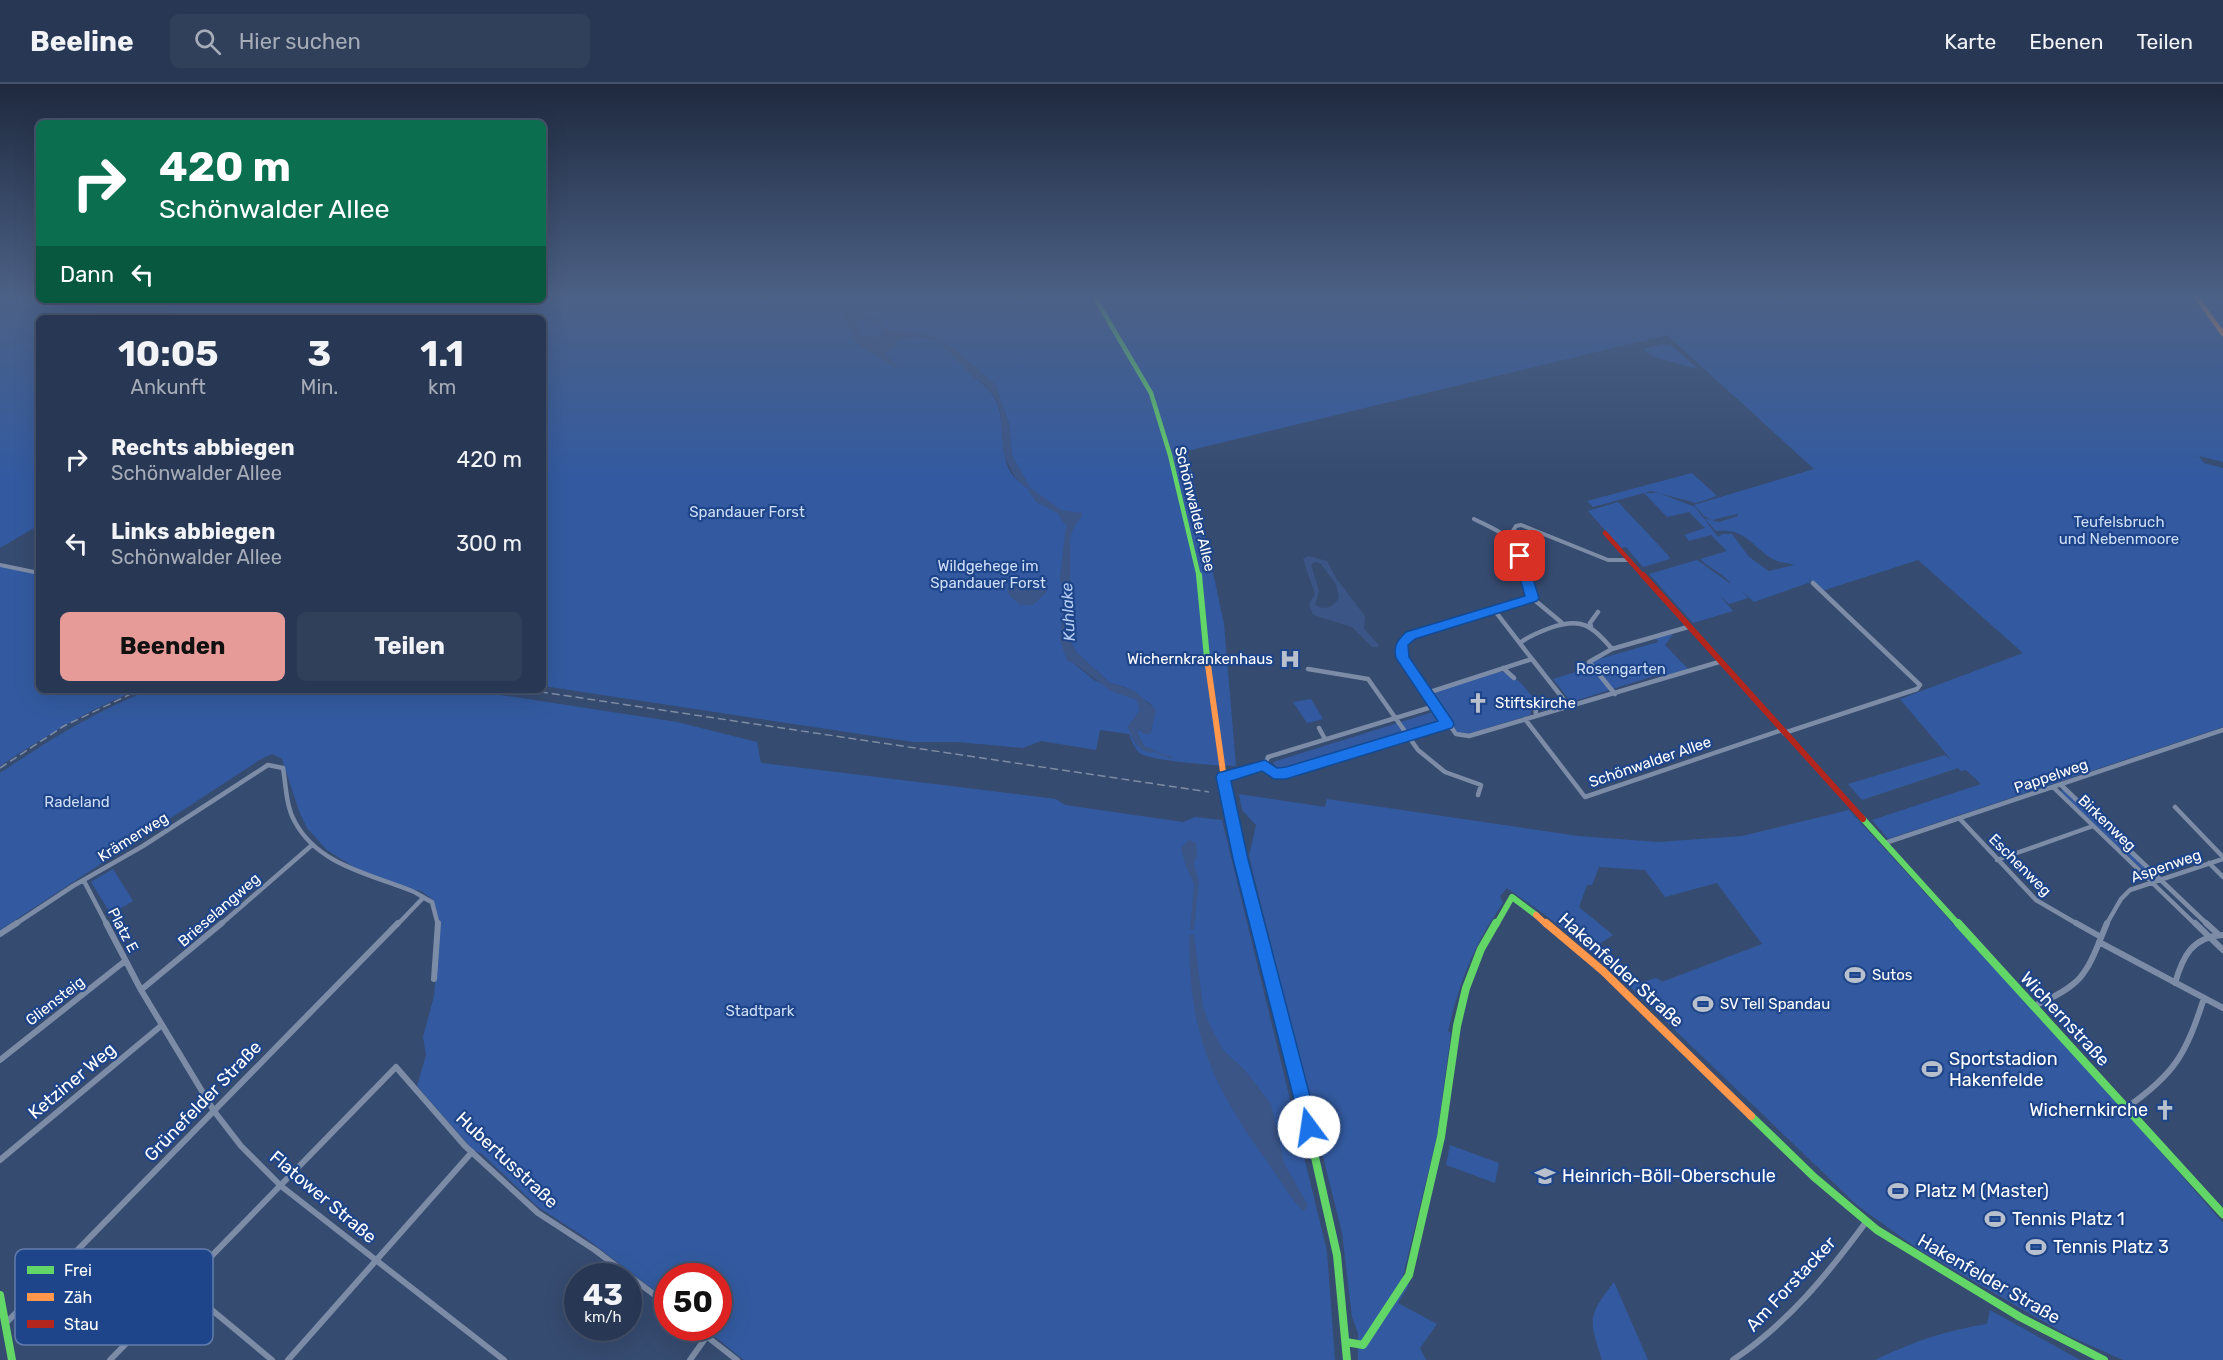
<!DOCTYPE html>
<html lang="de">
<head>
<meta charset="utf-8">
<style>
	body { margin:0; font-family:Rubik,sans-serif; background:#303f5a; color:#f1f3f6; height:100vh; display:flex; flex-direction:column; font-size:22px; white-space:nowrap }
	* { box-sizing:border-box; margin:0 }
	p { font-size:20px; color:#a5acb8 }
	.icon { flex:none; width:33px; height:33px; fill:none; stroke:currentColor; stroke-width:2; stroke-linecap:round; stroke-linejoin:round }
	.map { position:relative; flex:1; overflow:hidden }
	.drawer { position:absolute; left:36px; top:231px; width:510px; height:378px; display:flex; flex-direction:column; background:#283854; border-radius:9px; box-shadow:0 6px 24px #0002,0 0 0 2px #44526b }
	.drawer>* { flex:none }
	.banner { position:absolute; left:36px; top:36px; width:510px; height:183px; border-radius:9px; box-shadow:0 6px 24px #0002,0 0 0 2px #44526b; background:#0b6e4f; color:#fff; overflow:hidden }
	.speed { position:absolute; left:564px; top:1179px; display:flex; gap:12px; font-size:30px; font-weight:700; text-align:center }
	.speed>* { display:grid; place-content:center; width:78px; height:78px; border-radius:50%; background:#283854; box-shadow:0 6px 24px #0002,0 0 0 2px #44526b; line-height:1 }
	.speed small { font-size:15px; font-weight:400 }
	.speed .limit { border:9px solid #d22; background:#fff; color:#111 }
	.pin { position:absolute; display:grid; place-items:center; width:51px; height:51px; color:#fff; margin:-26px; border-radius:12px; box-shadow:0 3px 9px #0006 }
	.me { position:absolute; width:66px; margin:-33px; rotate:346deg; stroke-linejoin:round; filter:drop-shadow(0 0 4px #0008) }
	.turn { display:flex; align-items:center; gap:21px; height:126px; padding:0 24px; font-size:27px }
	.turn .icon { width:78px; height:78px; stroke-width:2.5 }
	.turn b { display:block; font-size:42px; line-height:51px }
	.then { display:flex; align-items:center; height:57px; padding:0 24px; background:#0003; gap:12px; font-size:22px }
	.eta { display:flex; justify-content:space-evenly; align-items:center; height:102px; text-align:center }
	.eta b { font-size:36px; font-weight:700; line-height:42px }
	.primary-button { display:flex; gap:12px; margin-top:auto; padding:12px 24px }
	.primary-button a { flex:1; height:69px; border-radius:9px; background:#e69b98; color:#111; font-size:24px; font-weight:700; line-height:69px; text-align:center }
	.primary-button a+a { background:#303f5a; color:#f1f3f6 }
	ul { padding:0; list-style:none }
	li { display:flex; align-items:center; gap:18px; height:84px; padding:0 24px }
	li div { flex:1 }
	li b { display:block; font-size:22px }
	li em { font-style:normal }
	header { display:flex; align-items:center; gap:36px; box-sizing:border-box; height:84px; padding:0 30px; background:#283854; border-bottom:2px solid #44526b }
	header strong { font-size:28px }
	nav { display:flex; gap:33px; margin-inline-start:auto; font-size:21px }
	.search { width:420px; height:54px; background:#303f5a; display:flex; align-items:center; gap:15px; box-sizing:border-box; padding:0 21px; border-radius:9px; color:#a5acb8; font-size:22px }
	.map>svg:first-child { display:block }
</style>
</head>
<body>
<header>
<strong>Beeline</strong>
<div class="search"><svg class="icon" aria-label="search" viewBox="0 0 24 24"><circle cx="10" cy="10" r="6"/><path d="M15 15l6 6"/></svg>Hier suchen</div>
<nav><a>Karte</a><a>Ebenen</a><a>Teilen</a></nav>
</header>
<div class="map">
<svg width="2223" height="1276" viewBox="0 0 2223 1276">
	<rect width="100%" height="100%" fill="#364b70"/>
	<path fill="#335aa0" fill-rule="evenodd" d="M 0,214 L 100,216 L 95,234 L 39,234 L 39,441 L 0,464 Z
		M 543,214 L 840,214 L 848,240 L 860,261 L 898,284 L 884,269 L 894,264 L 895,258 C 907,249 921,252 935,257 L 920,249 L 888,246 L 859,227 L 857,214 L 2223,214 L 2223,378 L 2199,372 L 2204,379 L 2223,384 L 2223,643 L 1888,755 L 1872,736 L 1981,700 L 1966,686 L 1961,687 L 1958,684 L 1862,716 L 1848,700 L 1945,671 L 1953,678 L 1900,615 L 2023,569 L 1918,476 L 1822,507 L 1808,494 L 1811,498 L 1754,518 L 1742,507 L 1748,514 L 1729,520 L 1720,512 L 1733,527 L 1693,539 L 1649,490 L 1697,476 L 1731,500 C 1726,491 1709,484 1700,475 L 1727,467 L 1711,451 L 1689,457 L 1684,451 L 1705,444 L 1689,428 L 1667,433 L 1644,409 L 1659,409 L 1695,423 L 1718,453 L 1722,450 L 1732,450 L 1749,473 L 1769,487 L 1794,481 C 1787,478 1778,479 1771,474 C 1752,462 1744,443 1716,447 L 1704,434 L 1719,438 L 1738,432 L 1737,430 L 1712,436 L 1704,432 L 1694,421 L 1814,385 L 1667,251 L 1187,367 L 1224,540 L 1236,682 C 1220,682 1153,677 1141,670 C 1134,665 1132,657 1129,650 L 1100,646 L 1096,666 L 1041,657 L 1023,664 L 957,658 L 913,658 L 543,602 L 543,234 L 168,234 L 171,216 ZM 938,257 L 955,266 L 995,300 L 1009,340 L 1012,372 L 1029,403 C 991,390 1010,336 994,313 C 988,303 979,298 971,290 C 960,280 951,267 938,257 ZM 1064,525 L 1071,559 L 1077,569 L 1110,599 L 1125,603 L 1151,620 L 1153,638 L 1151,648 L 1141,648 L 1139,645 L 1137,648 L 1144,662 L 1136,661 L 1128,643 L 1140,626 L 1137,616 L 1094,596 L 1072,578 Z
		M 862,234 L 871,236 L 886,248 L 877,254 L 859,251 L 856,238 Z
		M 1663,260 L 1672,262 L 1698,285 L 1654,273 L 1643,265 Z
		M 1692,389 L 1717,412 L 1696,419 L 1651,407 L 1593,423 L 1587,417 Z
		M 1618,418 L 1668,471 L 1670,475 L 1643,483 L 1626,463 L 1621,464 L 1588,427 Z
		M 0,482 L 39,491 L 39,606 L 138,606 C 88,626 45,652 0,682 Z
		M 1673,550 L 1665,561 L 1691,588 L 1669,594 L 1664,589 L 1571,618 L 1553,595 L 1592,583 L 1589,578 L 1658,558 L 1655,553 Z
		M 1499,587 C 1520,593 1524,603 1537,619 L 1533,621 L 1530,631 L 1464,651 L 1455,647 L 1432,613 L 1433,609 Z
		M 150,606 L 468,606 L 677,638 L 757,658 L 761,679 L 1056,715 L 1065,721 L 1183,738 L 1195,733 L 1222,736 L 1327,1167 L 1335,1276 L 744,1276 L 704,1244 L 718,1244 L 718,1192 L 668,1192 L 667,1216 L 583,1152 L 538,1123 L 482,1070 L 472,1065 L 417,1002 L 426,971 L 423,953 L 434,912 L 440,841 L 433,816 L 421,807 L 397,802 L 357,785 L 327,766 L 307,744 L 299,727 L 282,675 L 272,670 L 261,675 L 0,846 L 0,689 C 48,657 95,627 150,606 Z
		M 1311,615 L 1323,635 L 1307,639 L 1293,618 Z
		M 1433,628 L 1439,637 L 1281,685 L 1277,685 L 1273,678 Z
		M 2064,706 L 2152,790 L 2148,791 L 2060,707 Z
		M 1239,710 L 1325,723 L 1327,715 L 1578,752 L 1658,758 L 1742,752 L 1849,726 L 2125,1027 L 2223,1139 L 2223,1276 L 2123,1276 L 2067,1251 L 1918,1165 L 1858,1122 L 1602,876 L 1548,833 L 1507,804 L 1500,812 L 1503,819 C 1473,862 1460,897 1448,947 L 1451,949 L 1437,1052 L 1402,1196 L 1409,1201 L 1398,1219 L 1437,1240 L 1420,1264 L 1426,1276 L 1358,1276 L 1358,1249 L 1352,1233 L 1342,1149 L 1249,772 L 1256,741 L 1242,726 ZM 1599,783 L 1645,786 L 1665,813 L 1717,799 L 1762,860 L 1659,899 L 1662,897 L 1656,894 L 1640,899 L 1599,860 L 1613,851 L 1579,823 L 1587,801 L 1592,801 Z
		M 113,785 L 133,817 L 111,830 L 91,798 Z
		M 1450,1061 L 1499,1079 L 1495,1099 L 1446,1081 Z
		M 1614,1198 L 1648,1276 L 1602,1276 C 1589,1235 1587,1233 1614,1198 Z
		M 1990,1226 L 2080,1276 L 1875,1276 C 1912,1258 1947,1246 1987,1240 Z"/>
	<path fill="#3b5587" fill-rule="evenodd" d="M 840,214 L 857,214 L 859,227 L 874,234 L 888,246 L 920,249 L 934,254 L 936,257 C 922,252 907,248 895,258 L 894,264 L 884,269 L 898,284 L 897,285 L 855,257 ZM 863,234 L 871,236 L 886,249 L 877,254 L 859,251 L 856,238 Z
		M 100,216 L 171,216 L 168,234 L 95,234 Z
		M 938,257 L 955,266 L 995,300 L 1009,340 L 1012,372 L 1030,403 L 1026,404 L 1015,394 L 1004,371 L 1000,325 L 996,314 L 985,301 L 972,291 Z
		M 1031,404 L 1061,426 L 1082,429 C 1081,438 1072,441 1070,456 L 1071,559 L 1077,569 L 1110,599 L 1133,606 L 1154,624 L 1156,627 L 1150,650 L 1143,650 L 1139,645 L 1137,648 L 1144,662 L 1153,665 L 1152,669 C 1137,667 1133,657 1128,643 L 1140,626 L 1137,616 L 1111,607 L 1074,579 L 1067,577 L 1060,556 L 1064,518 L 1060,494 L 1066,442 L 1057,429 L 1036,418 L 1027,405 Z
		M 1308,472 L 1327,477 L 1336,494 L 1365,532 L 1364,545 L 1379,561 L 1378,563 L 1372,563 L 1352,543 L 1313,531 L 1309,520 L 1315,510 L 1303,475 ZM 1314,478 L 1320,479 L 1336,500 L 1339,514 C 1334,523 1324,527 1315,521 L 1319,507 L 1311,481 Z
		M 1032,498 L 1046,503 L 1047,508 L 1033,521 L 1020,521 L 1009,511 L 1007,504 L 1013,499 Z
		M 1189,756 L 1196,759 L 1197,771 L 1194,780 L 1199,798 L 1194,845 L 1190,846 L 1194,800 L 1185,780 L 1181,764 Z
		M 1194,850 L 1203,922 L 1208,937 L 1223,966 L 1245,986 L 1271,1020 L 1284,1079 L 1308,1121 L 1304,1127 C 1292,1118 1278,1092 1268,1079 C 1211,1000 1189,950 1189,851 Z"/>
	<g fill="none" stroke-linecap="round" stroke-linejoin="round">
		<path stroke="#3b5587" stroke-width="1.5" d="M 1153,667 L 1172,674"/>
		<path stroke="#7d8ca6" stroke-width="4" d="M 1474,435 C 1510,453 1514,452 1526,493
			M 1509,453 L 1516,442 L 1521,441 L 1608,476 L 1629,476
			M 0,481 L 39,489"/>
		<path stroke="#7d8ca6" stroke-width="4.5" d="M 1525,491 L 1532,514 L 1410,551 L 1402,561 L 1402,574 L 1456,650 L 1469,652 L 1719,578
			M 1532,514 L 1561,538
			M 1591,543 L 1590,539 L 1598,528
			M 1520,559 C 1529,552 1539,548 1550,544 C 1581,533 1592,541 1612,565
			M 1532,575 L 1568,621
			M 1503,584 L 1514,594
			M 1308,585 L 1368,595 L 1418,666 L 1445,688 L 1481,701 L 1478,711
			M 1427,609 L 1532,575 L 1495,527
			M 1615,610 L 1589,578 L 1612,565 L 1688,543
			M 1535,620 L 1536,631
			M 1435,622 L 1268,673 L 1265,681 L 1271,689 L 1286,689 L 1448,640
			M 1525,635 L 1585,713 L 1782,646
			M 1319,644 L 1325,655
			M 1784,649 L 1917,605 L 1920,601 L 1813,499
			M 1223,693 L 1265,681
			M 2061,701 L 2208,841
			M 2053,703 L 2196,841
			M 2175,723 L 2223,773
			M 1960,735 L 2036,816 L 2079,841
			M 1885,759 L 2223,646
			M 1997,776 L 2093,742
			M 2209,779 L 2223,793
			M 84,797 L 107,841
			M 14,841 L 73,802 L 143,762 L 268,681 L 283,684 C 286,701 286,723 295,738 C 318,781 370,790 412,807 C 419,810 425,815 432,818 L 438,841
			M 220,841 L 312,761
			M 397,841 L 422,815
			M 2106,841 L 2121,815 L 2130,806 L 2223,775"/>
		<path stroke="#7d8ca6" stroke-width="6" d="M 106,839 L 141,906 L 214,1027 L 241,1062 L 281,1102 L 504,1276
			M 2076,839 L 2101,853
			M 2195,839 L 2223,866
			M 2206,839 L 2219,851
			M 0,850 L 17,839
			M 2099,858 L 2223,924
			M 434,895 L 438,839
			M 2175,899 C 2183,872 2192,853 2223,851
			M 141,906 L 222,839
			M 2034,922 C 2086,899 2086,890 2107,839
			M 0,976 L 125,877
			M 2126,1024 C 2175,990 2186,970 2204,914
			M 0,1076 L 162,941
			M 183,1202 L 272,1276
			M 5,1240 L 398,839
			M 696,1244 L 737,1276
			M 110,1276 L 396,983 L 465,1062 L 538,1129 L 595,1166 L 668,1221
			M 288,1276 L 472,1068
			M 690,1276 L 707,1252
			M 1733,1276 C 1787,1240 1828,1190 1866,1138"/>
		<path stroke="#63d668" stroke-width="4.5" d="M 1095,214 L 1151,309 L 1170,371 L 1199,493"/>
		<path stroke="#63d668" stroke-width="6" d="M 1199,491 L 1207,574
			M 1863,735 L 1959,841
			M 1496,841 L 1512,813 L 1536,831"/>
		<path stroke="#63d668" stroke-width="8" d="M 1958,839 L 2223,1130
			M 1299,1002 L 1337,1171 L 1347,1276
			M 1751,1032 L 1814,1093 L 1877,1146 L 2020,1233 L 2104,1276
			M 0,1211 L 12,1276
			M 1346,1258 L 1363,1261 L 1409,1191 L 1441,1053 L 1457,942 L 1466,904 L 1481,865 L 1496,839"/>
		<path stroke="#ff974d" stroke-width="4.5" d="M 2197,214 L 2223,250"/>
		<path stroke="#ff974d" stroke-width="6" d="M 1207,574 L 1224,695 L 1251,814
			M 1536,831 L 1547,841"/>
		<path stroke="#ff974d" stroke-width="8" d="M 1546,839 L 1603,887 L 1751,1032"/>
		<path stroke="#b3261e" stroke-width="4.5" d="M 1605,449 L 1644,493"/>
		<path stroke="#b3261e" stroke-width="6" d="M 1643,491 L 1863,735
			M 1251,814 L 1258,841"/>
		<path stroke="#b3261e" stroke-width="8" d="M 1257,839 L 1299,1002"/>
		<path stroke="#7d8ca4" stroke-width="1.5" stroke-dasharray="8 4" stroke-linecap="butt" d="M 528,606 L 1209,708
			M 0,684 L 64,642 L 139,606"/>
	</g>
	<linearGradient id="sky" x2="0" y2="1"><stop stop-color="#1e293e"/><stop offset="0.54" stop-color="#4c6186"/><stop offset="1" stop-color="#4c6186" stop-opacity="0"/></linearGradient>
	<rect width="2223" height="393" fill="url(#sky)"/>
	<path fill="#1a73e8" stroke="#114b97" stroke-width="1.5" d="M 1520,467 L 1526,472 L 1539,514 L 1537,517 L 1415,555 L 1408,561 L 1409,573 L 1452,636 L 1454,640 L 1452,644 L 1286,695 L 1274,695 L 1262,687 L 1231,697 L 1248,775 L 1318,1043 L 1315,1049 L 1309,1052 L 1303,1049 L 1301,1043 L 1233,775 L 1216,693 L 1218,689 L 1265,676 L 1277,684 L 1286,683 L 1438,637 L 1396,574 C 1393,562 1397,557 1406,548 L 1525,512 L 1514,472 Z"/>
	<defs>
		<g id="hospital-bare" transform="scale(1.62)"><path d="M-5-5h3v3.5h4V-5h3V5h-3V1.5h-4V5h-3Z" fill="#b9c0cd" stroke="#1e4489" stroke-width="2.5" paint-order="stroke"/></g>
		<g id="church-bare" transform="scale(1.62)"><path d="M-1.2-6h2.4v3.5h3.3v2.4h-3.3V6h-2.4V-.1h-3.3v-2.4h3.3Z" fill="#b9c0cd" stroke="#1e4489" stroke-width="2.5" paint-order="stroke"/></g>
		<g id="stadium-bare" transform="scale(1.62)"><path d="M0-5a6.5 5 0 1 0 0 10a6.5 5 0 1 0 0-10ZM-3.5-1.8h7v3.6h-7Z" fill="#b9c0cd" stroke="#1e4489" stroke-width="2.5" paint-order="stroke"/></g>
		<g id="school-bare" transform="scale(1.62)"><path d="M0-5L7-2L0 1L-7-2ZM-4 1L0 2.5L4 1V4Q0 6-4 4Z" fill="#b9c0cd" stroke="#1e4489" stroke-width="2.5" paint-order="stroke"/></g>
	</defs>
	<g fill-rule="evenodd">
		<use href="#hospital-bare" x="1290" y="575"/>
		<use href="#church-bare" x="1478" y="619"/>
		<use href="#stadium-bare" x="1855" y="891"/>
		<use href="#stadium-bare" x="1703" y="920"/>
		<use href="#stadium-bare" x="1932" y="985"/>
		<use href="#church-bare" x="2165" y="1026"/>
		<use href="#school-bare" x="1545" y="1092"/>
		<use href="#stadium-bare" x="1898" y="1107"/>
		<use href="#stadium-bare" x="1995" y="1135"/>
		<use href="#stadium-bare" x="2036" y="1163"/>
	</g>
	<g text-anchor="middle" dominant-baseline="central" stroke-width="4.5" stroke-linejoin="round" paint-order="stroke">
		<g font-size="15" fill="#fff" stroke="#1e4489">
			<text transform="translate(1195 425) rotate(76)">Schönwalder Allee</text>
			<text transform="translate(1650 678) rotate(-19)">Schönwalder Allee</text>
			<text transform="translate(2051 692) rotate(-19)">Pappelweg</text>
			<text transform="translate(2107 739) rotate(44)">Birkenweg</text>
			<text transform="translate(133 753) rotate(-32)">Krämerweg</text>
			<text transform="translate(2020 781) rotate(45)">Eschenweg</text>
			<text transform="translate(2166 782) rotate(-19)">Aspenweg</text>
			<text transform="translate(219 826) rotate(-41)">Brieselangweg</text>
			<text transform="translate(123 846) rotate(62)">Platz E</text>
			<text transform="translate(55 917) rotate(-38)">Gliensteig</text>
		</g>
		<g font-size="15" fill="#cedef8" stroke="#1e4489">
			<text x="747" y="428">Spandauer Forst</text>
			<text x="2119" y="438">Teufelsbruch<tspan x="2119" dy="17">und Nebenmoore</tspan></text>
			<text x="988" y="482">Wildgehege im<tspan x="988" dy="17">Spandauer Forst</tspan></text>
			<text x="1621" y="585">Rosengarten</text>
			<text x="77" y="718">Radeland</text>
			<text x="760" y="927">Stadtpark</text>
		</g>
		<g font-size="15" fill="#fff" stroke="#1e4489" text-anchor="start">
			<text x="1273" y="575" text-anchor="end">Wichernkrankenhaus</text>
			<text x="1495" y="619">Stiftskirche</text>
			<text x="1872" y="891">Sutos</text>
			<text x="1720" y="920">SV Tell Spandau</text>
		</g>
		<g font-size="16" font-style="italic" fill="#b5ccf3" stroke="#1e4489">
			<text transform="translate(1068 528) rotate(-93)">Kuhlake</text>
		</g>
		<g font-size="18" fill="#fff" stroke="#1e4489">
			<text transform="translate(1621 886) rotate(42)">Hakenfelder Straße</text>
			<text transform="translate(2065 935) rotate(47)">Wichernstraße</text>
			<text transform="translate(72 997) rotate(-40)">Ketziner Weg</text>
			<text transform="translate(203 1017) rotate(-46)">Grünefelder Straße</text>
			<text transform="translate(507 1076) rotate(43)">Hubertusstraße</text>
			<text transform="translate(323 1113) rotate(40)">Flatower Straße</text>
			<text transform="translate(1989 1195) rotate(30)">Hakenfelder Straße</text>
			<text transform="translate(1791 1200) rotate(-47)">Am Forstacker</text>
		</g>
		<g font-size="18" fill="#fff" stroke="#1e4489" text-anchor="start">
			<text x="1949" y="975">Sportstadion<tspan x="1949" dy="21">Hakenfelde</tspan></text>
			<text x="2148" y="1026" text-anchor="end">Wichernkirche</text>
			<text x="1562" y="1092">Heinrich-Böll-Oberschule</text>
			<text x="1915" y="1107">Platz M (Master)</text>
			<text x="2012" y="1135">Tennis Platz 1</text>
			<text x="2053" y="1163">Tennis Platz 3</text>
		</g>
	</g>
	<rect x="15" y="1165" width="198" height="96" rx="9" fill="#1e4489" stroke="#627cac" stroke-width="1.5"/>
	<rect x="27" y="1182" width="27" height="8" fill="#63d668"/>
	<rect x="27" y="1209" width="27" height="8" fill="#ff974d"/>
	<rect x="27" y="1236" width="27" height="8" fill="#b3261e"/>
	<g font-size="16" fill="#fff">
		<text x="64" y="1192">Frei</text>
		<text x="64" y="1219">Zäh</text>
		<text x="64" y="1246">Stau</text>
	</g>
</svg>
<div class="speed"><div>43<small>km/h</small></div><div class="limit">50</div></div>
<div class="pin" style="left:1520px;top:472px;background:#d93025"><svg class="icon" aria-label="arrive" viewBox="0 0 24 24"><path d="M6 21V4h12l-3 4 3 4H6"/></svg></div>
<svg class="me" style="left:1309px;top:1043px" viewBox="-20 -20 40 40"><circle r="19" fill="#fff"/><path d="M0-13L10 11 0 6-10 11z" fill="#1a73e8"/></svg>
<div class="banner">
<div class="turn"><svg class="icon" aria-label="right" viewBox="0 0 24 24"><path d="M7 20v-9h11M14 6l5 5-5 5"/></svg><div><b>420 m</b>Schönwalder Allee</div></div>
<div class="then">Dann<svg class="icon" aria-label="left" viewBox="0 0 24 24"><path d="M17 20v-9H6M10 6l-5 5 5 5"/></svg></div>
</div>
<section class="drawer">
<div class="eta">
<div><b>10:05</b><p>Ankunft</p></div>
<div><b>3</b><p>Min.</p></div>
<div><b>1.1</b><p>km</p></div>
</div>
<ul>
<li><svg class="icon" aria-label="right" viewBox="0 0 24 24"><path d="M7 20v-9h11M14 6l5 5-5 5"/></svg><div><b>Rechts abbiegen</b><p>Schönwalder Allee</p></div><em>420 m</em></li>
<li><svg class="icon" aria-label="left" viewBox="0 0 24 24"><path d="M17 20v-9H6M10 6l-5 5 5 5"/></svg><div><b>Links abbiegen</b><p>Schönwalder Allee</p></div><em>300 m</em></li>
</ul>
<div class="primary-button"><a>Beenden</a><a>Teilen</a></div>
</section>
</div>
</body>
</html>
